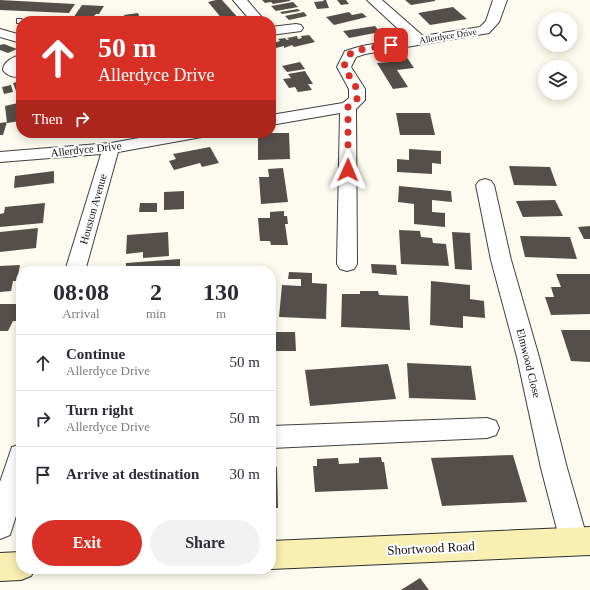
<!DOCTYPE html>
<html lang="en">
<head>
<meta charset="utf-8">
<style>
	body { margin:0; font-family:Georgia,serif; background:#f2f2f3; color:#2b2b33; height:100vh; display:flex; flex-direction:column; font-size:15px; white-space:nowrap }
	* { box-sizing:border-box; margin:0 }
	p { font-size:13px; color:#7c7c81 }
	.icon { flex:none; width:22px; height:22px; fill:none; stroke:currentColor; stroke-width:2; stroke-linecap:round; stroke-linejoin:round }
	.map { position:relative; flex:1; overflow:hidden }
	.panel { position:absolute; left:16px; top:266px; width:260px; height:308px; display:flex; flex-direction:column; background:#fff; border-radius:16px; box-shadow:0 2px 10px #0003 }
	.panel>* { flex:none }
	.banner { position:absolute; left:16px; top:16px; width:260px; height:122px; border-radius:16px; box-shadow:0 2px 10px #0003; background:#d93025; color:#fff; overflow:hidden }
	.buttons { position:absolute; left:538px; top:12px; display:grid; gap:8px }
	.buttons a { display:grid; place-items:center; width:40px; height:40px; border-radius:50%; background:#fff; box-shadow:0 2px 10px #0003; font-size:20px }
	.pin { position:absolute; display:grid; place-items:center; width:34px; height:34px; color:#fff; margin:-17px; border-radius:8px; box-shadow:0 2px 6px #0006 }
	.me { position:absolute; width:44px; margin:-22px; rotate:1deg; stroke-linejoin:round; filter:drop-shadow(0 0 3px #0008) }
	.turn { display:flex; align-items:center; gap:14px; height:84px; padding:0 16px; font-size:18px }
	.turn .icon { width:52px; height:52px; stroke-width:2.5 }
	.turn b { display:block; font-size:28px; line-height:34px }
	.then { display:flex; align-items:center; height:38px; padding:0 16px; background:#0003; gap:8px; font-size:15px }
	.eta { display:flex; justify-content:space-evenly; align-items:center; height:68px; text-align:center }
	.eta b { font-size:24px; font-weight:700; line-height:28px }
	.cta { display:flex; gap:8px; margin-top:auto; padding:8px 16px }
	.cta a { flex:1; height:46px; border-radius:24px; background:#d93025; color:#fff; font-size:16px; font-weight:700; line-height:46px; text-align:center }
	.cta a+a { background:#f2f2f3; color:#2b2b33 }
	ul { padding:0; list-style:none }
	li { display:flex; align-items:center; gap:12px; height:56px; padding:0 16px; border-top:1px solid #e1e1e2 }
	li div { flex:1 }
	li b { display:block; font-size:15px }
	li em { font-style:normal }
	.map>svg:first-child { display:block }
</style>
</head>
<body>
<div class="map">
<svg width="590" height="590" viewBox="0 0 590 590">
	<rect width="100%" height="100%" fill="#fdfbef"/>
	<path fill="#554f4b" d="M 0,0 L 75,4 L 69,13 L 0,10 Z
		M 216,0 L 222,0 L 241,21 L 224,21 L 208,2 Z
		M 262,0 L 290,0 L 290,1 L 273,4 L 271,2 L 265,3 Z
		M 323,0 L 326,0 L 329,8 L 317,9 L 314,2 L 324,1 Z
		M 337,0 L 346,0 L 349,4 L 341,5 Z
		M 405,0 L 435,0 L 435,1 L 411,5 Z
		M 293,2 L 298,7 L 276,11 L 271,6 Z
		M 82,5 L 104,6 L 99,14 L 96,14 L 94,16 L 97,16 L 94,21 L 71,21 Z
		M 453,7 L 467,19 L 430,25 L 418,13 Z
		M 298,9 L 300,11 L 282,14 L 280,12 Z
		M 304,12 L 307,16 L 289,20 L 285,16 Z
		M 349,12 L 352,15 L 362,13 L 367,17 L 334,25 L 326,17 Z
		M 138,13 L 141,21 L 118,21 L 125,19 L 124,15 Z
		M 375,26 L 380,32 L 349,38 L 343,31 Z
		M 309,35 L 315,42 L 294,47 L 292,45 L 284,48 L 284,46 L 272,49 L 271,48 L 271,39 L 273,43 L 280,41 L 278,39 L 285,38 L 287,40 L 289,40 L 287,38 L 297,36 L 298,39 L 302,38 L 301,36 Z
		M 4,44 L 17,49 L 8,53 L 0,50 L 0,45 Z
		M 406,56 L 414,68 L 397,70 L 408,87 L 393,89 L 377,63 L 390,62 L 387,58 Z
		M 300,62 L 305,69 L 287,72 L 282,66 Z
		M 305,71 L 313,84 L 308,84 L 312,90 L 298,92 L 295,87 L 289,88 L 283,79 L 291,78 L 288,74 Z
		M 21,81 L 21,90 L 16,91 L 13,83 Z
		M 11,85 L 13,92 L 4,94 L 2,87 Z
		M 18,103 L 20,121 L 7,123 L 5,106 Z
		M 396,113 L 430,113 L 435,135 L 400,135 Z
		M 7,122 L 3,135 L 0,135 L 0,123 Z
		M 258,133 L 289,133 L 290,159 L 258,160 Z
		M 210,147 L 219,163 L 202,167 L 200,163 L 174,170 L 169,161 L 176,159 L 173,154 Z
		M 409,149 L 441,151 L 441,164 L 432,163 L 432,174 L 397,172 L 397,159 L 409,160 Z
		M 509,166 L 550,167 L 557,186 L 514,185 Z
		M 283,168 L 288,202 L 261,204 L 259,177 L 269,177 L 268,169 Z
		M 54,171 L 54,183 L 14,188 L 15,176 Z
		M 399,186 L 451,191 L 452,202 L 432,200 L 432,212 L 445,213 L 445,227 L 414,224 L 414,204 L 398,202 Z
		M 184,191 L 184,209 L 164,210 L 164,192 Z
		M 555,200 L 563,216 L 523,217 L 516,201 Z
		M 45,203 L 43,223 L 0,227 L 0,214 L 4,213 L 5,207 Z
		M 140,203 L 157,203 L 157,212 L 139,212 Z
		M 284,211 L 284,216 L 287,216 L 288,224 L 285,224 L 288,245 L 271,245 L 270,241 L 260,241 L 258,218 L 270,218 L 270,212 Z
		M 590,226 L 590,239 L 584,239 L 578,227 Z
		M 38,228 L 36,248 L 0,252 L 0,232 Z
		M 399,230 L 420,231 L 421,237 L 432,238 L 433,243 L 446,244 L 449,266 L 401,264 Z
		M 168,232 L 169,256 L 143,258 L 143,252 L 126,254 L 127,235 Z
		M 452,232 L 470,233 L 472,270 L 455,269 Z
		M 520,236 L 570,237 L 577,259 L 525,257 Z
		M 180,259 L 180,271 L 126,271 L 126,263 Z
		M 371,264 L 396,265 L 397,275 L 372,273 Z
		M 20,265 L 17,281 L 13,281 L 11,291 L 0,292 L 0,266 Z
		M 289,272 L 312,273 L 312,283 L 327,284 L 326,319 L 279,317 L 282,285 L 301,286 L 301,279 L 288,279 Z
		M 556,274 L 590,274 L 590,314 L 551,315 L 545,297 L 554,297 L 551,287 L 561,287 Z
		M 431,281 L 470,285 L 470,299 L 484,301 L 485,318 L 463,316 L 463,328 L 430,325 Z
		M 271,282 L 276,282 L 274,315 L 271,315 Z
		M 360,291 L 378,291 L 379,295 L 408,296 L 410,330 L 341,327 L 342,294 L 360,294 Z
		M 0,304 L 21,304 L 20,321 L 13,321 L 8,331 L 0,331 Z
		M 561,330 L 590,330 L 590,362 L 571,361 Z
		M 271,332 L 295,332 L 296,351 L 271,351 Z
		M 407,363 L 471,366 L 476,400 L 409,398 Z
		M 388,364 L 396,399 L 310,406 L 305,370 Z
		M 513,455 L 527,502 L 442,506 L 431,458 Z
		M 381,457 L 382,462 L 384,462 L 388,489 L 315,492 L 313,466 L 317,466 L 317,459 L 338,458 L 339,464 L 359,463 L 359,458 Z
		M 277,467 L 278,508 L 271,508 L 271,468 Z
		M 420,578 L 429,590 L 401,590 Z"/>
	<g fill="none" stroke-linecap="round" stroke-linejoin="round">
		<g stroke="#404040" stroke-width="2">
			<path id="service" d="M 17,19 L 21,19 L 25,21 L 21,21 L 20,23 L 17,23 Z"/>
		</g>
		<g stroke="#404040" stroke-width="2">
			<path id="minor" d="M 233,0 L 247,0 L 265,21 L 251,21 Z
				M 367,0 L 382,0 L 423,36 L 480,27 L 486,21 L 493,0 L 507,0 L 499,22 L 489,33 L 365,54 L 356,57 L 351,67 L 365,89 L 365,100 L 356,109 L 357,264 L 354,269 L 347,271 L 340,269 L 337,264 L 340,113 L 271,125 L 271,115 L 343,103 L 349,98 L 349,89 L 337,67 L 345,51 L 362,46 L 408,38 Z
				M 296,24 L 301,25 L 303,28 L 301,31 L 271,35 L 271,27 Z
				M 0,29 L 21,35 L 21,43 L 0,37 Z
				M 21,55 L 21,66 L 18,68 L 21,68 L 21,76 C 14,78 7,76 3,70 C 3,62 14,56 21,55 Z
				M 167,133 L 204,133 L 202,137 L 196,138 L 118,152 L 85,271 L 65,271 L 101,154 L 0,162 L 0,152 L 111,143 Z
				M 485,179 L 491,181 L 494,185 L 511,260 L 539,357 L 567,468 L 588,541 L 584,550 L 574,554 L 564,550 L 560,541 L 541,468 L 517,357 L 491,260 L 476,185 L 479,181 Z
				M 487,418 L 496,421 L 499,428 L 496,435 L 487,438 L 271,448 L 271,426 Z
				M 21,444 L 21,500 L 10,535 L 0,539 L 0,482 L 12,447 Z"/>
		</g>
		<g stroke="#2f2f2f" stroke-width="2">
			<path id="secondary" d="M 590,527 L 590,555 L 271,569 L 271,541 Z
				M 21,552 L 21,569 L 35,569 L 31,576 L 21,580 L 0,581 L 0,553 Z"/>
		</g>
		<use href="#service" fill="#fff" fill-rule="evenodd"/>
		<use href="#minor" fill="#fff" fill-rule="evenodd"/>
		<use href="#secondary" fill="#f8efb0" fill-rule="evenodd"/>
	</g>
	<g fill="none" stroke-linecap="round" stroke-linejoin="round">
		<path stroke="#d93025" stroke-width="7" stroke-dasharray="0 12.6" d="M 348,170 L 348,107 L 357,100 L 357,89 L 344,67 C 345,63 346,58 349,55 C 356,48 381,47 391,45"/>
	</g>
	<g text-anchor="middle" dominant-baseline="central" stroke-width="4" stroke-linejoin="round" paint-order="stroke">
		<g font-size="9" fill="#0d0d0d" stroke="#fff">
			<text transform="translate(448 36) rotate(-9)">Allerdyce Drive</text>
		</g>
		<g font-size="11" fill="#0d0d0d" stroke="#fff">
			<text transform="translate(86 149) rotate(-6)">Allerdyce Drive</text>
			<text transform="translate(93 209) rotate(-74)">Houston Avenue</text>
			<text transform="translate(529 363) rotate(76)">Elmwood Close</text>
		</g>
		<g font-size="13" fill="#0d0d0d" stroke="#fff">
			<text transform="translate(431 548) rotate(-3)">Shortwood Road</text>
		</g>
	</g>
</svg>
<div class="buttons">
<a><svg class="icon" aria-label="search" viewBox="0 0 24 24"><circle cx="10" cy="10" r="6"/><path d="M15 15l6 6"/></svg></a>
<a><svg class="icon" aria-label="layers" viewBox="0 0 24 24"><path d="M12 4l9 5-9 5-9-5zM3 14l9 5 9-5"/></svg></a>
</div>
<div class="pin" style="left:391px;top:45px;background:#d93025"><svg class="icon" aria-label="arrive" viewBox="0 0 24 24"><path d="M6 21V4h12l-3 4 3 4H6"/></svg></div>
<svg class="me" style="left:348px;top:170px" viewBox="-20 -20 40 40"><path d="M0-17L14 15 0 8-14 15z" fill="#d93025" stroke="#fff" stroke-width="4"/></svg>
<div class="banner">
<div class="turn"><svg class="icon" aria-label="ahead" viewBox="0 0 24 24"><path d="M12 20V5M6 11l6-6 6 6"/></svg><div><b>50 m</b>Allerdyce Drive</div></div>
<div class="then">Then<svg class="icon" aria-label="right" viewBox="0 0 24 24"><path d="M7 20v-9h11M14 6l5 5-5 5"/></svg></div>
</div>
<section class="panel">
<div class="eta">
<div><b>08:08</b><p>Arrival</p></div>
<div><b>2</b><p>min</p></div>
<div><b>130</b><p>m</p></div>
</div>
<ul>
<li><svg class="icon" aria-label="ahead" viewBox="0 0 24 24"><path d="M12 20V5M6 11l6-6 6 6"/></svg><div><b>Continue</b><p>Allerdyce Drive</p></div><em>50 m</em></li>
<li><svg class="icon" aria-label="right" viewBox="0 0 24 24"><path d="M7 20v-9h11M14 6l5 5-5 5"/></svg><div><b>Turn right</b><p>Allerdyce Drive</p></div><em>50 m</em></li>
<li><svg class="icon" aria-label="arrive" viewBox="0 0 24 24"><path d="M6 21V4h12l-3 4 3 4H6"/></svg><div><b>Arrive at destination</b></div><em>30 m</em></li>
</ul>
<div class="cta"><a>Exit</a><a>Share</a></div>
</section>
</div>
</body>
</html>
